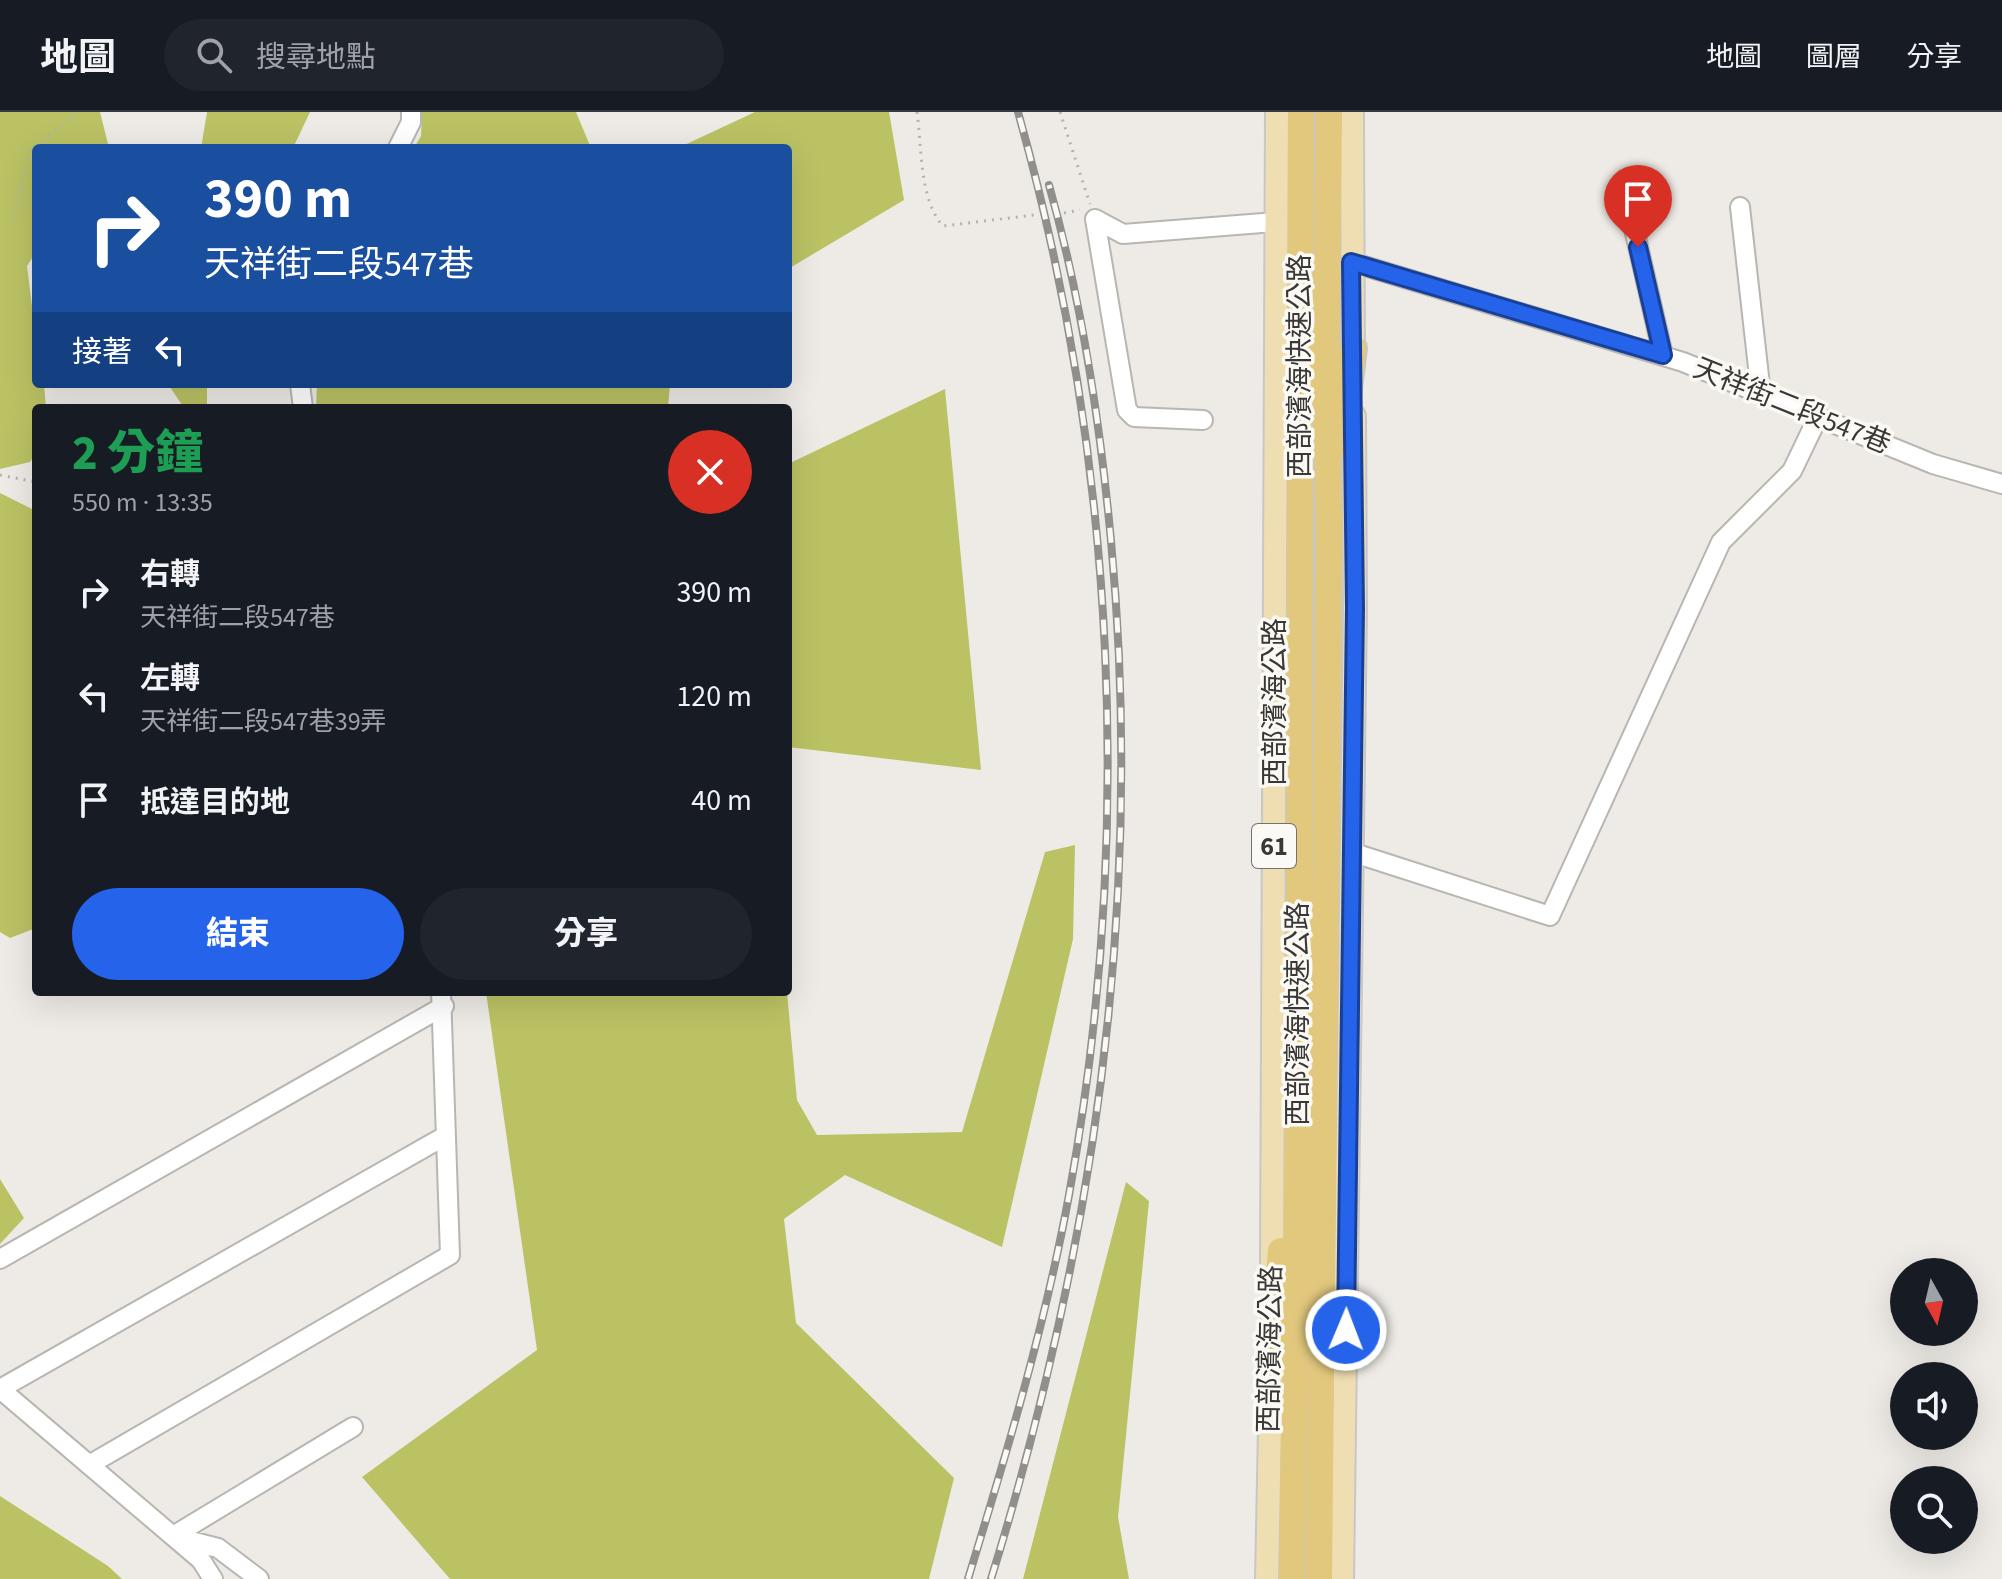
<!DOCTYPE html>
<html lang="zh-TW">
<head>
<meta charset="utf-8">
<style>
	body { margin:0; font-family:"Source Sans 3","Noto Sans TC",sans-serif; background:#20242c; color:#f1f3f6; height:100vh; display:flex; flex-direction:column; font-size:30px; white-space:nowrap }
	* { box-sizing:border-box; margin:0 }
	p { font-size:26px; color:#9ea1a6 }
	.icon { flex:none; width:44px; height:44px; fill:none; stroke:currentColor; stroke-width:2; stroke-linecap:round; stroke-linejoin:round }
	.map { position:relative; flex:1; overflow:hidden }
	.details { position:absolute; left:32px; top:292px; width:760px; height:592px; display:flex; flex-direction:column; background:#171b24; border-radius:8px; box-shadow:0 8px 32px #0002 }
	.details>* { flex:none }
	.banner { position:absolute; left:32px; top:32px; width:760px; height:244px; border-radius:8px; box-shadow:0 8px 32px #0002; background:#1a4fa0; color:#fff; overflow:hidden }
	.needle { width:52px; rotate:172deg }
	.tools { position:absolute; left:1890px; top:1146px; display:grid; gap:16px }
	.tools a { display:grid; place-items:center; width:88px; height:88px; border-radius:50%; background:#171b24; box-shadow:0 8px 32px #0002; font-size:40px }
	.pin { position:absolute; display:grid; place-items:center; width:68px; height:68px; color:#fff; margin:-82px -34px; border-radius:50% 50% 50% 0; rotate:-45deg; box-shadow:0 0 8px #0007 }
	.pin .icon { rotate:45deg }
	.me { position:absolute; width:88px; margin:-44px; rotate:1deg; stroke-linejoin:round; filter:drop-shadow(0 0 6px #0008) }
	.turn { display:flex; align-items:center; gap:28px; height:168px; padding:0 40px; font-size:36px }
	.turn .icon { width:104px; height:104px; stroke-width:2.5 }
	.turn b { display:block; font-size:56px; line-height:68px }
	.then { display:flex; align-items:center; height:76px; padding:0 40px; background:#0003; gap:16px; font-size:30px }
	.round { display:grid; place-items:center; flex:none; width:84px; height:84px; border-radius:42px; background:#20242c }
	.head { display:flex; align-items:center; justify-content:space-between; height:136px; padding:0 40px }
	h1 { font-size:48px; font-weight:800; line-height:60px; color:#1e9e55 }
	.primary-button { display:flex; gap:16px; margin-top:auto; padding:16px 40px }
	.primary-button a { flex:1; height:92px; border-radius:48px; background:#2563eb; color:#fff; font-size:32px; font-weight:800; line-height:92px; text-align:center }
	.primary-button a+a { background:#20242c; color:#f1f3f6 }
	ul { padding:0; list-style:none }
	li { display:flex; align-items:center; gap:24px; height:104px; padding:0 40px }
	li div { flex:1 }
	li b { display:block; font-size:30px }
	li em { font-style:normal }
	header { display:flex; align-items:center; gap:48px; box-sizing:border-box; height:112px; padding:0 40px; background:#171b24; border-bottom:2px solid #363941 }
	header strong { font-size:38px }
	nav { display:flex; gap:44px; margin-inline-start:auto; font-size:28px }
	.search { width:560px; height:72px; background:#20242c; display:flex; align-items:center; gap:20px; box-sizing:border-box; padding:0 28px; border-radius:44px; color:#9ea1a6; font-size:30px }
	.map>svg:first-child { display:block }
</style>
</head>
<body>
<header>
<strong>地圖</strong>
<div class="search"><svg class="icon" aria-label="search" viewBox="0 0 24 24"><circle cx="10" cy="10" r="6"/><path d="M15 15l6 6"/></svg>搜尋地點</div>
<nav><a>地圖</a><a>圖層</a><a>分享</a></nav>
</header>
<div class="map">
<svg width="2002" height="1467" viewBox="0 0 2002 1467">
	<rect width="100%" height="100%" fill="#eeebe6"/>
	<path fill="#bbc264" d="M 0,0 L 100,0 L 109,36 L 36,36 L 36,140 L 27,154 L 36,226 L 36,272 L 44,272 L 46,296 L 36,296 L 36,342 L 30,350 L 0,357 Z
		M 207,0 L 310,0 L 293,36 L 201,36 Z
		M 422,0 L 576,0 L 591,36 L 414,36 L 421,24 Z
		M 755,0 L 889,0 L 904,88 L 788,157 L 788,36 L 678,36 Z
		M 168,272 L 207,272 L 207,296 L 184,296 Z
		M 317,272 L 358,272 L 368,276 L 371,272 L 670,272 L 668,296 L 316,296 Z
		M 945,277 L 981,658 L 788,635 L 788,352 Z
		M 0,381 L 36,399 L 36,816 L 10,826 L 0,820 Z
		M 1075,733 L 1073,827 L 1002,1135 L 845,1063 L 784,1107 L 796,1211 L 954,1366 L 929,1467 L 450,1467 L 362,1365 L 537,1238 L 486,880 L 787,880 L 797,988 L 817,1023 L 962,1020 L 1045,740 Z
		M 0,1067 L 24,1106 L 0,1132 Z
		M 1126,1070 L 1149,1089 L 1118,1405 L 1129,1467 L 1023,1467 Z
		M 0,1384 L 108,1454 L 122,1467 L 0,1467 Z"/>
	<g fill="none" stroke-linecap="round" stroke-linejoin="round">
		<g stroke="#b8b6b1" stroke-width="22">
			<path id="minor" d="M 398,36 L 411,10 L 411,0
				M 1740,95 L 1761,282
				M 1095,107 L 1127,298 L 1134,305 L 1203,308
				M 1095,107 L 1123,122 L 1276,110
				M 1632,108 L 1663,243
				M 1351,150 L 1683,250 L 1933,352 L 2002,372
				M 300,272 L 303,296
				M 1351,740 L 1550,804 L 1721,430 L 1792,359 L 1818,305
				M 0,1147 L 444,894
				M 0,1277 L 445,1024
				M 0,1277 L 201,1448 L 213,1467
				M 89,1353 L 450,1143 L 441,880
				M 173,1424 L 353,1315
				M 179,1426 L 218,1436 L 259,1467"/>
		</g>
		<g stroke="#c8c7c7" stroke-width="26">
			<path id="major" d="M 1352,0 L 1353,254
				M 1272,1159 L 1277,0
				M 1267,1467 L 1272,1217
				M 1342,1467 L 1355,496 L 1354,304"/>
		</g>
		<g stroke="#c8c7c7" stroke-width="30">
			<path id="highway" d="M 1341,332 L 1353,236
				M 1273,1232 L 1281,1139
				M 1292,1467 L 1299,929 L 1301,0
				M 1319,1467 L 1329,418 L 1326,261 L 1329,0"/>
		</g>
		<path stroke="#b4b2ae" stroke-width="3" stroke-dasharray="2 6" stroke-linecap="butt" d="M 917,0 C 922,35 919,87 943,114 L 1034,103
			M 1060,0 L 1090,92
			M 1064,101 L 1080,98
			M 16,109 L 14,103 L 30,39 L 78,0
			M 0,363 L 36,370"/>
		<use href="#minor" stroke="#fff" stroke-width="18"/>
		<use href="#major" stroke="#eedeb1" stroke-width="22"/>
		<use href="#highway" stroke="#e2c87d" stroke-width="26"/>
		<g stroke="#918f8b" stroke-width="8">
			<path id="rail" d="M 968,1467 C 1007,1340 1045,1214 1069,1083 C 1134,725 1117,351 1018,0
				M 991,1467 C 1096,1130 1144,782 1111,429 C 1100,309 1082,190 1049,73"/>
		</g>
		<use href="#rail" stroke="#fbf9f4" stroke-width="5" stroke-dasharray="15" stroke-linecap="butt"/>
	</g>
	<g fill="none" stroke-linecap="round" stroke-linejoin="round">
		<g stroke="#184099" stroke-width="20">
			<path id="route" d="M 1346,1218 L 1355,496 L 1351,150 L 1663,243 L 1638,135"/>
		</g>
		<use href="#route" stroke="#2563eb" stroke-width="14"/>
	</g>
	<g text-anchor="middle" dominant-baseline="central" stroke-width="7" stroke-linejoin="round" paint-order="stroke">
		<rect fill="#fbf9f4" stroke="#73726f" stroke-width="2" x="1252" y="712" width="44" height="44" rx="6"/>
		<g font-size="26" font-weight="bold" fill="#393836">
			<text x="1274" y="734">61</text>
		</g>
		<g font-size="28" fill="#393836" stroke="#fbf9f4">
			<text transform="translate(1300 254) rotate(-90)">西部濱海快速公路</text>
			<text transform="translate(1792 294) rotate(22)">天祥街二段547巷</text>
			<text transform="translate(1275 590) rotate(-90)">西部濱海公路</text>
			<text transform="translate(1298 902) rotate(-90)">西部濱海快速公路</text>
			<text transform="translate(1270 1237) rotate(-89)">西部濱海公路</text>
		</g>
	</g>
</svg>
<div class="tools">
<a><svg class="needle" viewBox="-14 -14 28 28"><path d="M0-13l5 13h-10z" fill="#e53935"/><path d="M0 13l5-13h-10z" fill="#9ea1a6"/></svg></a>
<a><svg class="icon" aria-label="sound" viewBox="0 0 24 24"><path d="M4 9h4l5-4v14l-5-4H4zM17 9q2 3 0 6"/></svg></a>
<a><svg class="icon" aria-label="search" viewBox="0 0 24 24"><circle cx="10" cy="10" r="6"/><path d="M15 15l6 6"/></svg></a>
</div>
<div class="pin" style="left:1638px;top:135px;background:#d93025"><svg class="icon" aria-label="arrive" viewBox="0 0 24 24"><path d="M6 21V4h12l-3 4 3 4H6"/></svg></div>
<svg class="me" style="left:1346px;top:1218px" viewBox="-20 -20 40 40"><circle r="17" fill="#2563eb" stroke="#fff" stroke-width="3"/><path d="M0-11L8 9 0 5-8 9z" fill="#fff"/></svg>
<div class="banner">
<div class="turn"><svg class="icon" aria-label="right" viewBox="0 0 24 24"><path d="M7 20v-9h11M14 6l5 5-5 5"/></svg><div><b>390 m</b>天祥街二段547巷</div></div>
<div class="then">接著<svg class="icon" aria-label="left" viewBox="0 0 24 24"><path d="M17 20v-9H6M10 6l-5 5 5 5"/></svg></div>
</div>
<section class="details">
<div class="head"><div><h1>2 分鐘</h1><p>550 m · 13:35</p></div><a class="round" style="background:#d93025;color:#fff"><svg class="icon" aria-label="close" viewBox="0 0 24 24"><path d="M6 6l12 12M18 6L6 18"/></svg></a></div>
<ul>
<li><svg class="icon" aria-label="right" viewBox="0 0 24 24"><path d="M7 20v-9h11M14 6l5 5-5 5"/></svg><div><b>右轉</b><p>天祥街二段547巷</p></div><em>390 m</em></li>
<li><svg class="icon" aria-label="left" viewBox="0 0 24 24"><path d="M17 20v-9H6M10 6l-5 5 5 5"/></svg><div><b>左轉</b><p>天祥街二段547巷39弄</p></div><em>120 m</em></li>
<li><svg class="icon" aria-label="arrive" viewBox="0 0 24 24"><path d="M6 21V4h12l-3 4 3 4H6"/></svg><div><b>抵達目的地</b></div><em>40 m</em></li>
</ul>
<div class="primary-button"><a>結束</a><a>分享</a></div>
</section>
</div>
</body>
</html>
